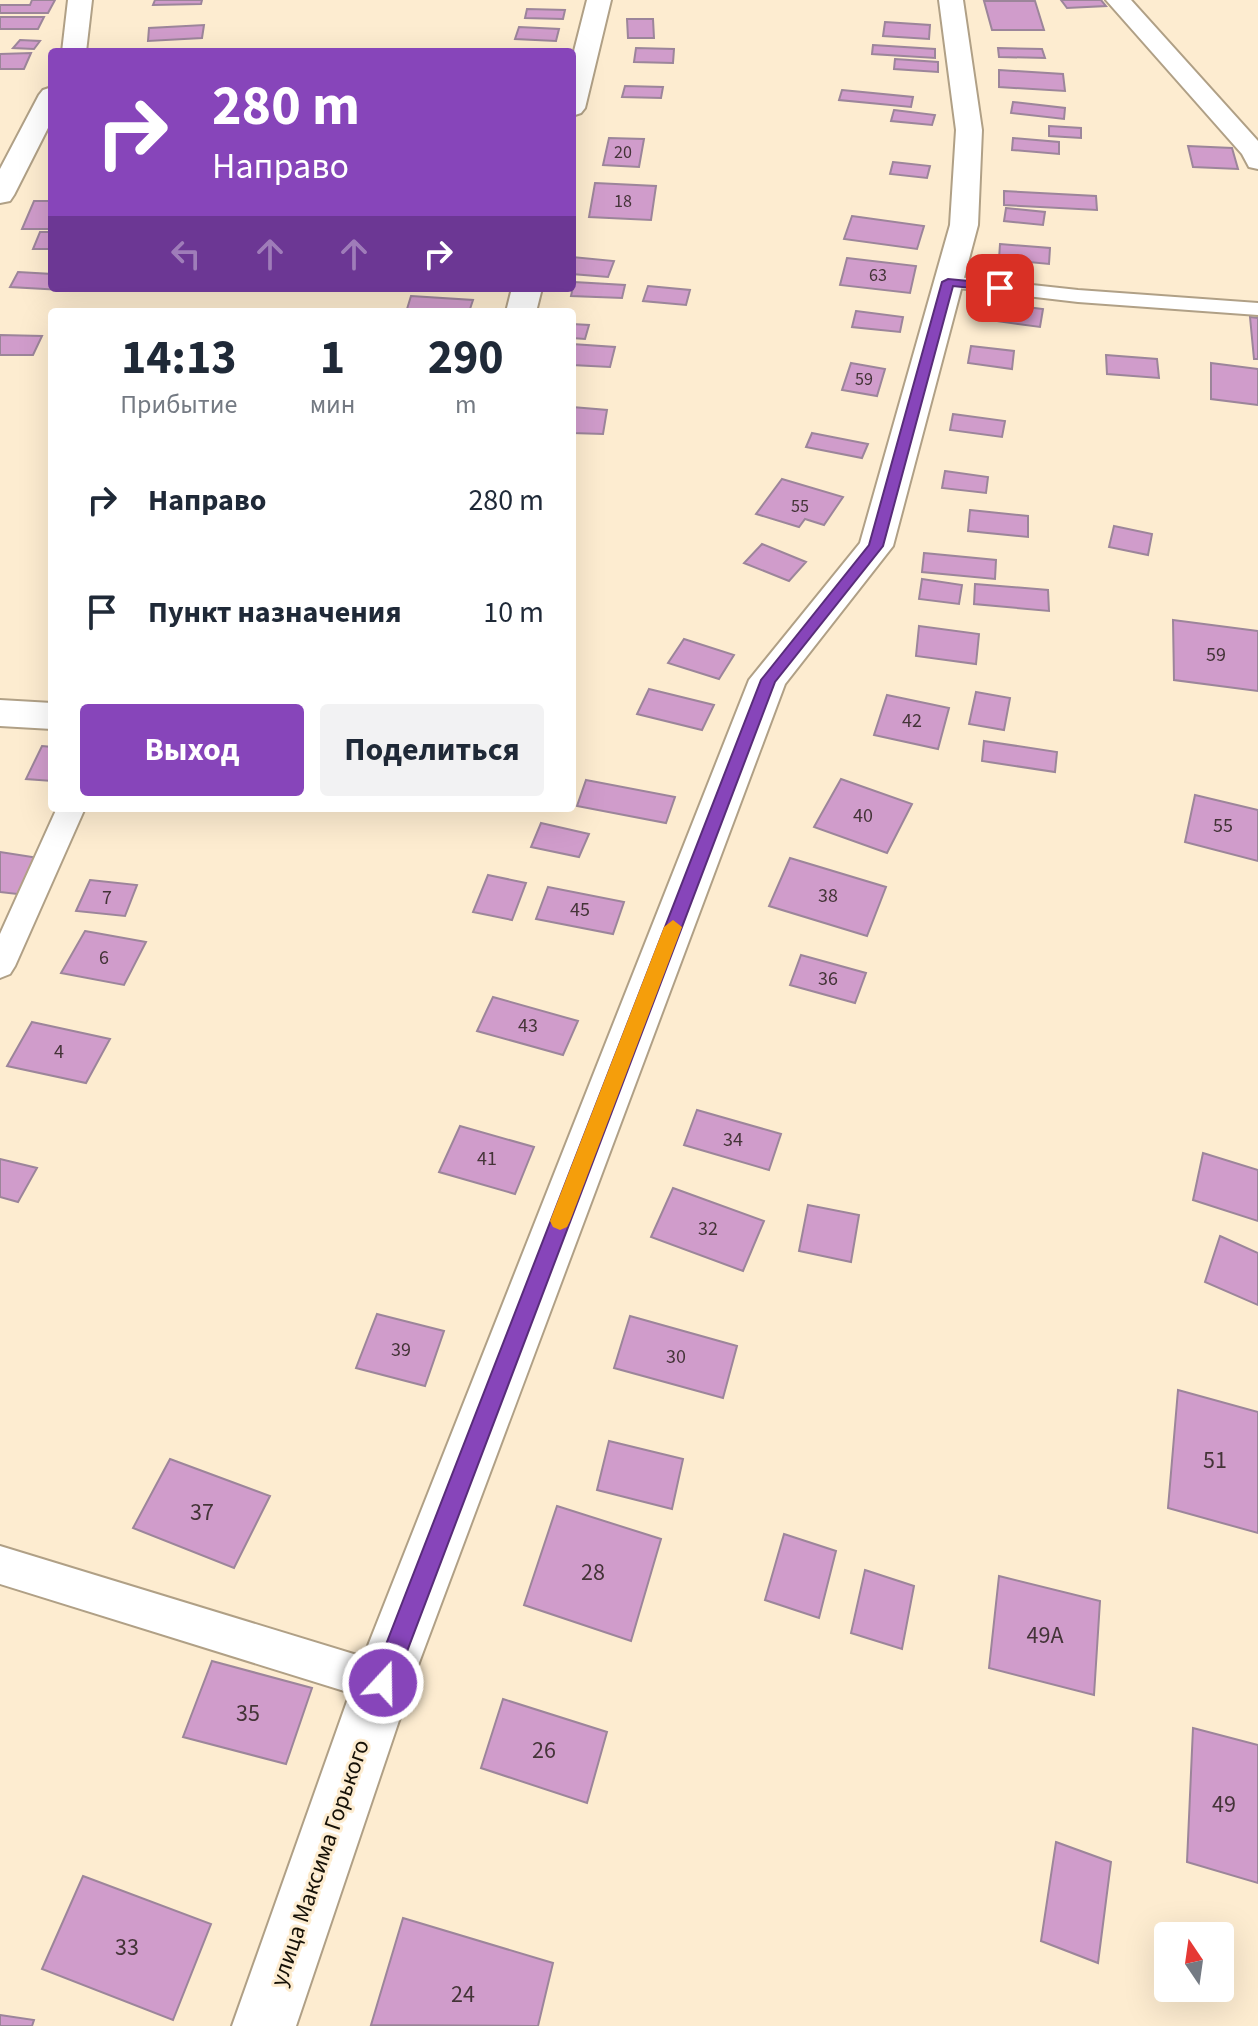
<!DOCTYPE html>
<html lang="ru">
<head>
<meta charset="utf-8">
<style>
	body { margin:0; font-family:"Source Sans 3",sans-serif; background:#f2f2f3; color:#1f2937; height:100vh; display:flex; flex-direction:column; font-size:30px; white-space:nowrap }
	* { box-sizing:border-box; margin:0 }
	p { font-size:26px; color:#747a83 }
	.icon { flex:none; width:44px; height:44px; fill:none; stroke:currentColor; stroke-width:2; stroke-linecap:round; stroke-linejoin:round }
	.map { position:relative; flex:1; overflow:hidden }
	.panel { position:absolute; left:48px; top:308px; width:528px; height:504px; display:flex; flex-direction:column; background:#fff; border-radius:8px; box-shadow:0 8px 32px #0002 }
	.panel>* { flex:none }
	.banner { position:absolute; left:48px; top:48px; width:528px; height:244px; border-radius:8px; box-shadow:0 8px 32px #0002; background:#8745ba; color:#fff; overflow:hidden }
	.needle { width:52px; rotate:347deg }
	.controls { position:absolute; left:1154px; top:1922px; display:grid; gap:16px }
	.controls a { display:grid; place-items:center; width:80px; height:80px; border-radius:8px; background:#fff; box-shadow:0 8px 32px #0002; font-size:40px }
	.pin { position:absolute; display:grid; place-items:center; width:68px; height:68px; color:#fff; margin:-34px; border-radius:16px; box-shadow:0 4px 12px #0006 }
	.me { position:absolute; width:88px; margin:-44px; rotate:21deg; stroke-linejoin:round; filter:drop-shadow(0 0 6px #0008) }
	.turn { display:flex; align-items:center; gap:28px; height:168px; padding:0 32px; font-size:36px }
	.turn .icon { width:104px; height:104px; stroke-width:2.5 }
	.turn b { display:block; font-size:56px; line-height:68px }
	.lanes { display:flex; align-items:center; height:76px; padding:0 32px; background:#0003; justify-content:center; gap:40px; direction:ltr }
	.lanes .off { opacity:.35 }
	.eta { display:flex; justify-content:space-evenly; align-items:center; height:136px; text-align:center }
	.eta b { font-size:48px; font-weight:700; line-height:56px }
	.primary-button { display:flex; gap:16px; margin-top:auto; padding:16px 32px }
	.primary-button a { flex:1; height:92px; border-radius:8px; background:#8745ba; color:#fff; font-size:32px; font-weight:700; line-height:92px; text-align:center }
	.primary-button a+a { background:#f2f2f3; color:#1f2937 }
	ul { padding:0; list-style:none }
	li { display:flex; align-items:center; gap:24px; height:112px; padding:0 32px }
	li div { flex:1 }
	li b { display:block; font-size:30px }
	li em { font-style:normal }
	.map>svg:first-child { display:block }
</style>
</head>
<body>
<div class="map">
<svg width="1258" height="2026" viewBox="0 0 1258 2026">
	<rect width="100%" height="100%" fill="#fdecd0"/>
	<path fill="#d09ccb" stroke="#9c859a" stroke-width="2" d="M 32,0 L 55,0 L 48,13 L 0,13 L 0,5 L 30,5 Z
		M 155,0 L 202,0 L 201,4 L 153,5 Z
		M 1061,0 L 1101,0 L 1106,6 L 1067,8 Z
		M 984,1 L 1035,1 L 1044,30 L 992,30 Z
		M 527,9 L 565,10 L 563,19 L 525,18 Z
		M 0,17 L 44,17 L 38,29 L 0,29 Z
		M 627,19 L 653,19 L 654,38 L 628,38 Z
		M 885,22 L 930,25 L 929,39 L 883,36 Z
		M 204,25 L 202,38 L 148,41 L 149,28 Z
		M 519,27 L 559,29 L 556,41 L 515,39 Z
		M 20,40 L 40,41 L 34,49 L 13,48 Z
		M 873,45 L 935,49 L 935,58 L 872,54 Z
		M 636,48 L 674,49 L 673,63 L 634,62 Z
		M 998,48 L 1042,49 L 1045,58 L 999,57 Z
		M 31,53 L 24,69 L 0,69 L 0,54 Z
		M 895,59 L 938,62 L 938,72 L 894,69 Z
		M 999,70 L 1063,74 L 1065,91 L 999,87 Z
		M 625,86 L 663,87 L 661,98 L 622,97 Z
		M 842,90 L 913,97 L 911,107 L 839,100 Z
		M 1013,102 L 1065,108 L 1064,119 L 1011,113 Z
		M 894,110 L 935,115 L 932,125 L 891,121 Z
		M 1049,126 L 1081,128 L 1081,138 L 1049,136 Z
		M 609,138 L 644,139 L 639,167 L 603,165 Z
		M 1013,138 L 1059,142 L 1059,154 L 1012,150 Z
		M 1188,146 L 1232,148 L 1238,169 L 1193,167 Z
		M 893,162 L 930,166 L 927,178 L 890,174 Z
		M 595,183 L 656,186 L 651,220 L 589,217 Z
		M 1004,191 L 1096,196 L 1097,210 L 1004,205 Z
		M 34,201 L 52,201 L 52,229 L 22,229 Z
		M 1006,208 L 1045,212 L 1043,225 L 1004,221 Z
		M 852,216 L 924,226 L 917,249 L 844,239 Z
		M 40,232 L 52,232 L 52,249 L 33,249 Z
		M 1000,244 L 1050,248 L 1049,264 L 999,259 Z
		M 572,257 L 614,261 L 608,277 L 572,274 Z
		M 847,258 L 916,266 L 910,293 L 840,285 Z
		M 18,272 L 52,274 L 52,288 L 63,288 L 62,290 L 10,287 Z
		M 574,282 L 625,285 L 622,298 L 571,296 Z
		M 648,286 L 690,290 L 686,305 L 643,301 Z
		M 411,296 L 473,300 L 469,312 L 407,309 Z
		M 979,301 L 1043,309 L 1040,327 L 975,318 Z
		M 856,311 L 903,317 L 900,332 L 852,327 Z
		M 1250,317 L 1258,318 L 1258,359 L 1254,359 Z
		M 572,324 L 589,325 L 585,339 L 572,338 Z
		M 0,335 L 42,336 L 33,355 L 0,355 Z
		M 572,344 L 615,347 L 610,367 L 572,365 Z
		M 971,346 L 1014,351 L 1012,369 L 968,363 Z
		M 1106,355 L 1157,359 L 1159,378 L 1107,374 Z
		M 851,363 L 885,369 L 877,396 L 842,390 Z
		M 1211,363 L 1258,369 L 1258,405 L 1211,399 Z
		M 572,407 L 607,410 L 603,434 L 572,433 Z
		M 953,414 L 1005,421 L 1002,437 L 950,430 Z
		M 812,433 L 868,444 L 862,458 L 806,447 Z
		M 945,471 L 988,477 L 986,493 L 942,488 Z
		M 782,479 L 843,497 L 824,525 L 805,519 L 799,527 L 756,514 Z
		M 970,510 L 1028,516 L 1028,537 L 968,531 Z
		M 1114,526 L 1152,534 L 1148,555 L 1109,547 Z
		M 762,544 L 806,562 L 789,581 L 744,563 Z
		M 924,553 L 996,560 L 995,579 L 922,572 Z
		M 922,579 L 962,585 L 959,604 L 919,599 Z
		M 975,584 L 1048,590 L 1049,611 L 974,604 Z
		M 1173,620 L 1258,631 L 1258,691 L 1174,680 Z
		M 919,626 L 979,634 L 976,664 L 916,656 Z
		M 684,639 L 734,655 L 719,679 L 668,663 Z
		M 649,689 L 714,705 L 702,730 L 637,714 Z
		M 976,692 L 1010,698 L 1004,730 L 969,724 Z
		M 887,695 L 949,708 L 938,749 L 874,735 Z
		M 984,741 L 1057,752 L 1055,772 L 982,761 Z
		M 42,746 L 52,747 L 52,781 L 26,779 Z
		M 841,779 L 912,804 L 887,853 L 814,827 Z
		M 586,780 L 675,797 L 666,823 L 577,806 Z
		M 1195,795 L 1258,810 L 1258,861 L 1185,842 Z
		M 541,823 L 589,834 L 579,857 L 531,847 Z
		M 0,852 L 45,859 L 26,895 L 0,892 Z
		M 790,858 L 886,887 L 867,936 L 769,906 Z
		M 488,875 L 526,883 L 512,920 L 473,912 Z
		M 90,880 L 137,885 L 125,916 L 76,911 Z
		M 548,887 L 624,902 L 613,934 L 536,919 Z
		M 85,931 L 146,942 L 124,985 L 61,973 Z
		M 801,955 L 866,973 L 855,1003 L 790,985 Z
		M 493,997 L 578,1021 L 563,1055 L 477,1031 Z
		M 32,1022 L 110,1039 L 86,1083 L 7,1066 Z
		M 697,1110 L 781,1134 L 769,1170 L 684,1145 Z
		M 460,1126 L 534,1147 L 515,1194 L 439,1172 Z
		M 1203,1153 L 1258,1170 L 1258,1221 L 1193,1200 Z
		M 0,1159 L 37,1168 L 18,1202 L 0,1197 Z
		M 673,1188 L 764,1221 L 743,1271 L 651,1237 Z
		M 808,1205 L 859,1215 L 851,1262 L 799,1251 Z
		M 1220,1236 L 1258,1253 L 1258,1305 L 1205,1282 Z
		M 377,1314 L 444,1331 L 425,1386 L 356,1368 Z
		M 630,1316 L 737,1346 L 723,1398 L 614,1368 Z
		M 1178,1390 L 1258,1412 L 1258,1533 L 1168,1508 Z
		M 609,1441 L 683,1459 L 672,1509 L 597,1490 Z
		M 170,1459 L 270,1496 L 234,1568 L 133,1528 Z
		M 557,1506 L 661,1539 L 631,1641 L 524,1605 Z
		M 784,1534 L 836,1551 L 819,1618 L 765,1600 Z
		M 865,1570 L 914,1586 L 902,1649 L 851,1633 Z
		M 999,1576 L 1100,1601 L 1094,1695 L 989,1668 Z
		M 212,1661 L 312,1688 L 286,1764 L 183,1737 Z
		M 503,1699 L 607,1732 L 587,1803 L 481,1768 Z
		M 1193,1728 L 1258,1745 L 1258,1883 L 1187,1862 Z
		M 1056,1842 L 1111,1862 L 1098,1963 L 1041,1941 Z
		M 83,1876 L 211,1924 L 173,2020 L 42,1969 Z
		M 403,1918 L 553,1963 L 538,2026 L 371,2025 Z
		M 0,2015 L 34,2020 L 32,2026 L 0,2026 Z"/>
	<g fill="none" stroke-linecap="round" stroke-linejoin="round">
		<g stroke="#b0a086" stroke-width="4">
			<path id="lane" d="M 948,276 L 1078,290 L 1258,303 L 1258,315 L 1078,302 L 941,286 L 938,282 Z
				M 57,808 L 85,808 L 15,966 L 10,974 L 0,978 L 0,934 Z
				M 0,1546 L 383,1663 L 397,1669 L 403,1683 L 397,1697 L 383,1703 L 0,1584 Z"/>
		</g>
		<g stroke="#b0a086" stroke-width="4">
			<path id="street" d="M 68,0 L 92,0 L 86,52 L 62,52 Z
				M 587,0 L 611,0 L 585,108 L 581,113 L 572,116 L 572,59 Z
				M 939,0 L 963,0 L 982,130 L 978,225 L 893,546 L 785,684 L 414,1676 L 296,2026 L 232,2026 L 356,1676 L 749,680 L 860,543 L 950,225 L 956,130 Z
				M 1106,0 L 1131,0 L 1258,141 L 1258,169 L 1249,167 L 1242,154 Z
				M 52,87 L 52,120 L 14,195 L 10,201 L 0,203 L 0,169 L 39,95 L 43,90 Z
				M 512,288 L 542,288 L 536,312 L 506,312 Z
				M 0,700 L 52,703 L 52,729 L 0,726 Z"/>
		</g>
		<use href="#lane" fill="#fff" fill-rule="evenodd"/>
		<use href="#street" fill="#fff" fill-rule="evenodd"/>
	</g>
	<path fill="#8745ba" stroke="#582d79" stroke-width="2" d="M 948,279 L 1000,284 L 1006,288 L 1000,291 L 953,286 L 883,546 L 775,682 L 395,1683 L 391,1691 L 383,1695 L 374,1691 L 371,1683 L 761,680 L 869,545 L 942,282 Z"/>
	<path fill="#f59e0b" d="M 673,920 L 682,927 L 570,1221 L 567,1227 L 560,1230 L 553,1227 L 550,1221 L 664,927 Z"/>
	<g text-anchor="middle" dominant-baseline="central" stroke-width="6" stroke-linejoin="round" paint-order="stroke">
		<g font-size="18" fill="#443438">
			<text x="623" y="152">20</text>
			<text x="623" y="201">18</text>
			<text x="878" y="275">63</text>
			<text x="864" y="379">59</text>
			<text x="800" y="506">55</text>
		</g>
		<g font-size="20" fill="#443438">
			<text x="1216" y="655">59</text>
			<text x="912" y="721">42</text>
			<text x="863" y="816">40</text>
			<text x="1223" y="826">55</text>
			<text x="828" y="896">38</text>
			<text x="107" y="898">7</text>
			<text x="580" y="910">45</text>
			<text x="104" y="958">6</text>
			<text x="828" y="979">36</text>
			<text x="528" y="1026">43</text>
			<text x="59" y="1052">4</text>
			<text x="733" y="1140">34</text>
			<text x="487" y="1159">41</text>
			<text x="708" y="1229">32</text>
			<text x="401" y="1350">39</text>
			<text x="676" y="1357">30</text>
		</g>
		<g font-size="24" fill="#443438">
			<text x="1215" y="1460">51</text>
			<text x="202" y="1512">37</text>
			<text x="593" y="1572">28</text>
			<text x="1045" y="1635">49А</text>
			<text x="248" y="1713">35</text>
			<text x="544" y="1750">26</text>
			<text x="1224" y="1804">49</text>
			<text x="127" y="1947">33</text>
			<text x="463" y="1994">24</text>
		</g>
		<g font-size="24" fill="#161107" stroke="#fdecd0">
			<text transform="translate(320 1863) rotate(-71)">улица Максима Горького</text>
		</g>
	</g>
</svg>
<div class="controls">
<a><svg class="needle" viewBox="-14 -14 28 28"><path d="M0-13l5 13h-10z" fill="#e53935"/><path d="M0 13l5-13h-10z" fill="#747a83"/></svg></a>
</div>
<div class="pin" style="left:1000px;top:288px;background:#d93025"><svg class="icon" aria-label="arrive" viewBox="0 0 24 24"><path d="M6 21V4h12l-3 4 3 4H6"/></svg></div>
<svg class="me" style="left:383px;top:1683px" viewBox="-20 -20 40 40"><circle r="17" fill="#8745ba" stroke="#fff" stroke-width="3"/><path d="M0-11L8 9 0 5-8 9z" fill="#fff"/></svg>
<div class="banner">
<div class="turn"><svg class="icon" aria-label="right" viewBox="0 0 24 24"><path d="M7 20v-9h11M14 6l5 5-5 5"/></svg><div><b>280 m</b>Направо</div></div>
<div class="lanes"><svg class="icon off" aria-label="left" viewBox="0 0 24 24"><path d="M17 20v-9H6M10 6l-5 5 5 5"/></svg><svg class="icon off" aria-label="ahead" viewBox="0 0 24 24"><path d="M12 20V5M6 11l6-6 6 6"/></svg><svg class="icon off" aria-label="ahead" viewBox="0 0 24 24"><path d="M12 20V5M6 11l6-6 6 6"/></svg><svg class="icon" aria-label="right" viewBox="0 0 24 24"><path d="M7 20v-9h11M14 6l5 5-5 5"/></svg></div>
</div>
<section class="panel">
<div class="eta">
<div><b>14:13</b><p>Прибытие</p></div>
<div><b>1</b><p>мин</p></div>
<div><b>290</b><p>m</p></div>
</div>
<ul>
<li><svg class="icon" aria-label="right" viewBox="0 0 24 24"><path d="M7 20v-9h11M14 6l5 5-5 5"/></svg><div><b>Направо</b></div><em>280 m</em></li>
<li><svg class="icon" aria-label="arrive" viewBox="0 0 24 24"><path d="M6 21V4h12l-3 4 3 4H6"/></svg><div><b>Пункт назначения</b></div><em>10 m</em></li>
</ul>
<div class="primary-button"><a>Выход</a><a>Поделиться</a></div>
</section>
</div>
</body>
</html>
